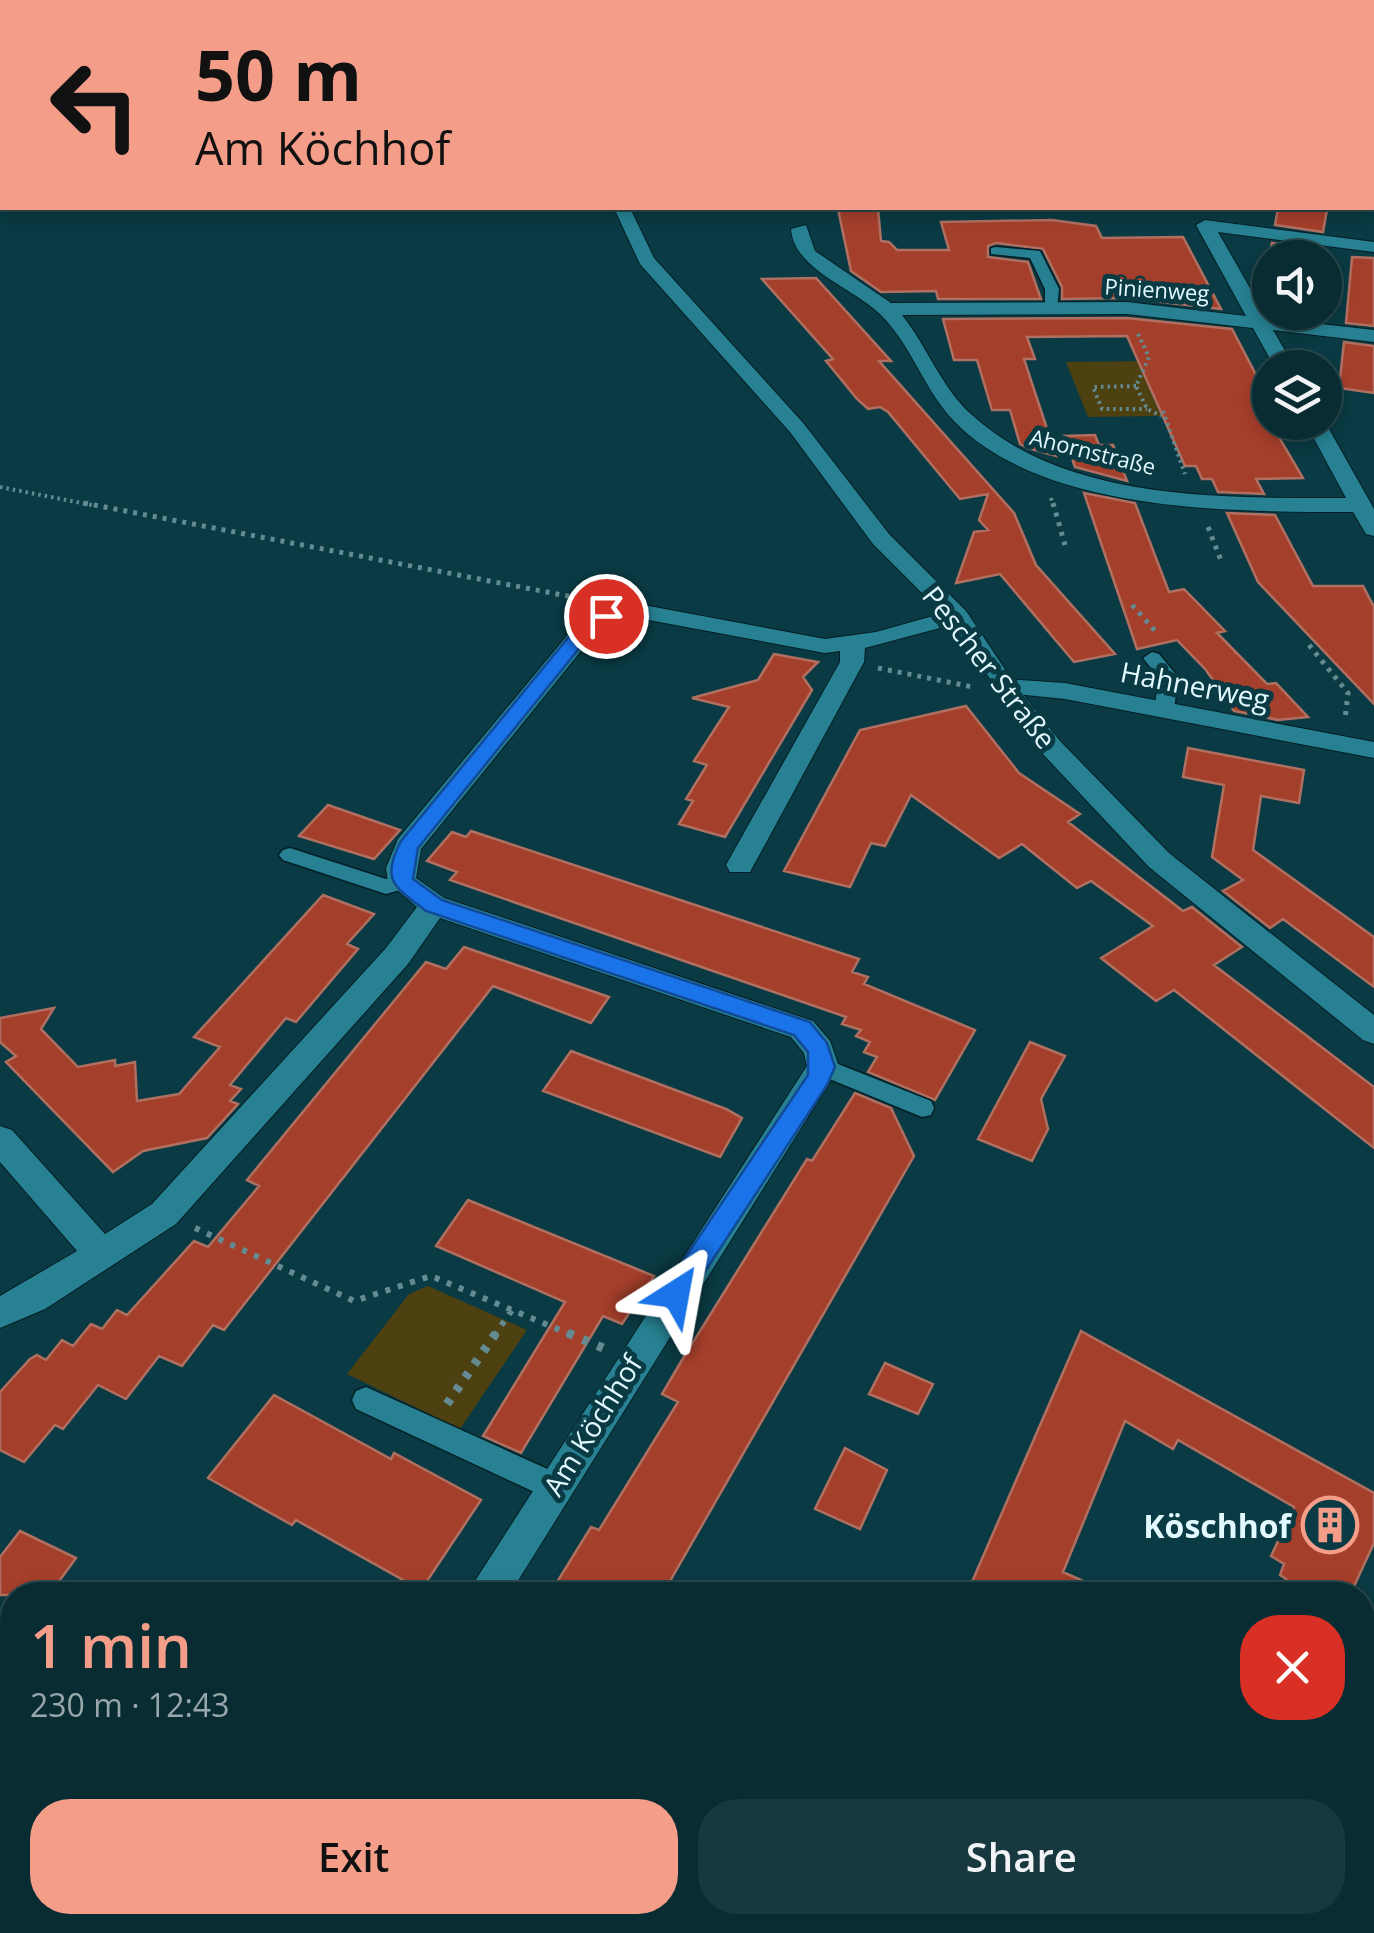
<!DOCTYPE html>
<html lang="en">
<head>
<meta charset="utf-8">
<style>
	body { margin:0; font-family:"Open Sans",sans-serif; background:#16383e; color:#f1f3f6; height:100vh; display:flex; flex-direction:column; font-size:38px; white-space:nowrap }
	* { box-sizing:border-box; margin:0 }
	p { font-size:32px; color:#98a7ac }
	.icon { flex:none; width:55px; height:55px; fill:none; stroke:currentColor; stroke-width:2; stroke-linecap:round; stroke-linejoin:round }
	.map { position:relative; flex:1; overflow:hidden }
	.sheet { position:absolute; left:0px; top:1582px; width:1375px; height:352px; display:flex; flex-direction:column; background:#082c32; border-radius:40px 40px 0 0; box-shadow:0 5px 15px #0003,0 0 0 2px #29484d }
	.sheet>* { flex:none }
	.banner { position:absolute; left:0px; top:0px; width:1375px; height:210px; box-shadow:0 5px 15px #0003,0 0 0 2px #29484d; background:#f49e8a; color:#111; overflow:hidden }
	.controls { position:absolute; left:1252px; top:240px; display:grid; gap:20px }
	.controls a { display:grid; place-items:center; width:90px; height:90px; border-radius:50%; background:#082c32; box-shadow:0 5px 15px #0003,0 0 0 2px #29484d; font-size:50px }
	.pin { position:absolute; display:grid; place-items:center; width:85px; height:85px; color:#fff; margin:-42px; border:5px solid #fff; border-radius:50%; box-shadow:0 2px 10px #0007 }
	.me { position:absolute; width:110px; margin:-55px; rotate:34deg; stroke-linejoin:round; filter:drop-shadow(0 0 8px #0008) }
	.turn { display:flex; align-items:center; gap:35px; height:210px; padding:0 30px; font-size:45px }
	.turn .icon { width:130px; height:130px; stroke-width:2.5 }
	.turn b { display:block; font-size:70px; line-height:85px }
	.round { display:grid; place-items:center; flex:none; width:105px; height:105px; border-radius:40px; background:#16383e }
	.headline { display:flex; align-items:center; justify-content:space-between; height:170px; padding:0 30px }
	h1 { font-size:60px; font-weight:600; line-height:75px; color:#f49e8a }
	.primary-button { display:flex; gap:20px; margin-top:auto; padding:20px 30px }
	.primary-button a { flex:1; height:115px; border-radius:40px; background:#f49e8a; color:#111; font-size:40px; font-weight:600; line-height:115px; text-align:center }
	.primary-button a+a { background:#16383e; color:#f1f3f6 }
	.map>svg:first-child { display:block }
</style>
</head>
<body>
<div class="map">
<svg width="1374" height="1933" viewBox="0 0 1374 1933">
	<rect width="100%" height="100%" fill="#0a3a43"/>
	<path fill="#4d4011" d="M 1155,361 L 1169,391 L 1150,391 L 1161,416 L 1088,417 L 1066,362 Z
		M 428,1286 L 527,1330 L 460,1429 L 347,1374 L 409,1294 Z"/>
	<path fill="#a43f2b" stroke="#b07061" stroke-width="2.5" d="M 1278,208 L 1327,210 L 1323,232 L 1275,225 Z
		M 838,209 L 878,209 L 881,241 L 889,242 L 897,250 L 949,250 L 941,222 L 1052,220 L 1096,226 L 1102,238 L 1183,237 L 1221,309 L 1127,298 L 1062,299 L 1062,287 L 1043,249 L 996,243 L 988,246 L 988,257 L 1028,262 L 1041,299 L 938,299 L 936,291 L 881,292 L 851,271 Z
		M 1272,243 L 1319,249 L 1318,258 L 1270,258 L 1270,284 L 1266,278 Z
		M 1352,257 L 1374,258 L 1374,326 L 1346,323 Z
		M 816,278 L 891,361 L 879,361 L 1014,513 L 1036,565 L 1115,654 L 1074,662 L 1000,574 L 956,583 L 974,532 L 988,530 L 979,520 L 988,494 L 960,499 L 888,412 L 880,407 L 868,409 L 857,399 L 826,361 L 833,359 L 762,279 Z
		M 1127,318 L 1232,329 L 1264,390 L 1256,390 L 1270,422 L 1303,478 L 1256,479 L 1264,494 L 1218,492 L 1212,479 L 1202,479 L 1196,466 L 1185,466 L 1127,336 L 1027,337 L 1035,359 L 1024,359 L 1056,456 L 1028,448 L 1020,444 L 1010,410 L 992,410 L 977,360 L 954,360 L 943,319 Z
		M 1344,342 L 1374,346 L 1374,393 L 1339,388 Z
		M 1095,435 L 1099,445 L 1113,445 L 1127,481 L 1075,467 L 1064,436 Z
		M 1084,493 L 1135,503 L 1169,592 L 1184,589 L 1225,631 L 1217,633 L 1267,684 L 1276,683 L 1308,717 L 1278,720 L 1234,711 L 1206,670 L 1177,640 L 1137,649 Z
		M 1227,513 L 1275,515 L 1313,586 L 1363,586 L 1374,607 L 1374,704 L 1258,582 Z
		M 774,654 L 818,662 L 803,677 L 812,690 L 725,837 L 679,824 L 693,801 L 686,799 L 707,765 L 694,761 L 729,707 L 692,698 L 758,680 Z
		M 966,706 L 1019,773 L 1080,814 L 1068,822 L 1183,911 L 1192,907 L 1242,947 L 1214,965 L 1374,1087 L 1374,1148 L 1174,990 L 1156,1001 L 1101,958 L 1153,926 L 1091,881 L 1077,888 L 1022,844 L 999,858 L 911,795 L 885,846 L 871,843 L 850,887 L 784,871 L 860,730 Z
		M 1188,748 L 1304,770 L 1299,803 L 1261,796 L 1253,850 L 1374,937 L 1374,987 L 1283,919 L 1270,928 L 1223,891 L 1243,880 L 1212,857 L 1224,785 L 1183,777 Z
		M 328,805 L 357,815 L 400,830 L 374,859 L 299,836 Z
		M 471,831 L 859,959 L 852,972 L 868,977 L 864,984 L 975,1030 L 935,1100 L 868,1072 L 877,1057 L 864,1052 L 870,1042 L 856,1036 L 861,1030 L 842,1024 L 846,1017 L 450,880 L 457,872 L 427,861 L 452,832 L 466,837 Z
		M 323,895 L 374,914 L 347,944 L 358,949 L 296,1022 L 286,1018 L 230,1085 L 241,1089 L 230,1101 L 238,1104 L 207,1138 L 143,1151 L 113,1172 L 6,1062 L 16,1056 L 0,1042 L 0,1018 L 54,1008 L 41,1029 L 78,1067 L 115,1060 L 115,1066 L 135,1062 L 137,1101 L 179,1094 L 220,1047 L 194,1037 Z
		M 464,947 L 609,997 L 591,1023 L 493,986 L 224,1330 L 213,1325 L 182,1366 L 159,1356 L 126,1399 L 98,1385 L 63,1429 L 55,1425 L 24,1462 L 0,1450 L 0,1392 L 30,1359 L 37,1355 L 46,1360 L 62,1340 L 73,1346 L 91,1324 L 102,1329 L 117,1310 L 127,1315 L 194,1241 L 208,1247 L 259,1186 L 247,1180 L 426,962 L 446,969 Z
		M 1030,1042 L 1065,1056 L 1041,1099 L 1048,1129 L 1032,1161 L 978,1139 Z
		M 571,1051 L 726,1109 L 742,1118 L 720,1157 L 543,1091 Z
		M 855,1093 L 891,1108 L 914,1156 L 662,1595 L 549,1595 L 591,1527 L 599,1530 L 678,1402 L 662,1394 L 682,1360 L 807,1159 L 812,1161 Z
		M 468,1200 L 654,1276 L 622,1324 L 603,1316 L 521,1453 L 483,1436 L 565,1302 L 436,1246 Z
		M 1081,1331 L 1374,1493 L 1374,1543 L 1350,1595 L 1278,1595 L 1286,1579 L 1280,1575 L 1284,1564 L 1271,1556 L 1294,1507 L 1178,1440 L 1173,1449 L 1125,1421 L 1063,1572 L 1114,1595 L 997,1595 L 971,1584 Z
		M 885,1363 L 933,1384 L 918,1414 L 869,1394 Z
		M 274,1395 L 391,1459 L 394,1453 L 481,1500 L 421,1590 L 296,1520 L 292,1525 L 208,1478 Z
		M 845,1448 L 887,1470 L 860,1529 L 815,1509 Z
		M 20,1531 L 76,1558 L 49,1595 L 0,1595 L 0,1557 Z"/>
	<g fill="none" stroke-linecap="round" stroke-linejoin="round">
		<g stroke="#041f25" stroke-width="3">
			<path id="service" d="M 996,247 L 1040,251 L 1059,289 L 1057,309 L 1045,306 L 1045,289 L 1030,258 L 991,254 L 991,248 Z
				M 1152,652 L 1159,654 L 1178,677 L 1174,710 L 1164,716 L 1154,710 L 1159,678 L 1143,658 Z
				M 290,848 L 386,879 L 402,875 L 413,882 L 410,887 L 386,894 L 283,860 L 279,855 L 283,850 Z
				M 823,1058 L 931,1101 L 934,1108 L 931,1115 L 922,1117 L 815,1073 L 811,1067 L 815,1061 Z
				M 366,1387 L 563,1476 L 568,1486 L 563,1496 L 553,1500 L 543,1496 L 356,1409 L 352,1400 L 356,1391 Z"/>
		</g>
		<g stroke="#041f25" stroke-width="2">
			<path id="minor" d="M 1205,220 L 1374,242 L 1374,252 L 1218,232 L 1267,318 L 1374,330 L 1374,342 L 1273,330 L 1295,368 L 1275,368 L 1253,328 L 1127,314 L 902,315 C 927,346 942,389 972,415 C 1067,502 1225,498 1346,498 L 1305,422 L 1325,422 L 1374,509 L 1374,536 L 1366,534 L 1353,512 C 1234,512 1042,513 954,421 C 924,390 912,346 881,315 C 854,288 794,270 791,229 L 806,225 L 815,251 L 891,303 L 1127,302 L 1246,316 L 1196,225 Z
				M 638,604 L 825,639 L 876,632 L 958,609 L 970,616 L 966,621 L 865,648 L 864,662 L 750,872 L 730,872 L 726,865 L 840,662 L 840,651 L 825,653 L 638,618 L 613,622 L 593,636 L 421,849 L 416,878 L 444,898 L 813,1021 L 830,1041 L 839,1067 L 509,1595 L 466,1595 L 807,1066 L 804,1053 L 791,1037 L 440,918 L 408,964 L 176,1224 L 45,1309 L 0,1328 L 0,1296 L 77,1251 L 0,1162 L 0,1126 L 12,1130 L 105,1234 L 152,1204 L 386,948 L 417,907 L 388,882 L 386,868 L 398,839 L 575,626 L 598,611 Z
				M 1004,679 L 1065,683 L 1374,742 L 1374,758 L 1065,699 L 995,692 L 991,687 Z
				M 275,1922 L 322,1922 L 318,1933 L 271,1933 Z"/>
		</g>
		<g stroke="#041f25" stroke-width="2">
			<path id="tertiary" d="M 458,0 L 474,0 L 476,2 L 460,2 Z
				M 614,208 L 630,208 L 654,258 L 804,424 L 889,534 L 966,611 L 1014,683 L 1060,741 L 1169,853 L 1374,1015 L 1374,1044 L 1363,1040 L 1149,867 L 1042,753 L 949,620 L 873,544 L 790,432 L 640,264 Z
				M 1374,1644 L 1374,1704 L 1362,1709 L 1362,1649 Z
				M 1214,1922 L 1261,1922 L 1257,1933 L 1210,1933 Z"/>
		</g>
		<path stroke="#658b92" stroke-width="4" stroke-dasharray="2.5 4" stroke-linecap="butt" d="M 1138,334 L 1149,357 L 1136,386 L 1147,409 L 1161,416
			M 1136,386 L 1093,387 L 1102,409 L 1147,409
			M 1163,411 L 1185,474
			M 0,487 L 97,506
			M 1051,498 L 1053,506"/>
		<path stroke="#658b92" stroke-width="5" stroke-dasharray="4 6" stroke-linecap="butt" d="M 84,503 L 583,599
			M 1053,503 L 1065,545
			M 1208,527 L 1222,563
			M 1132,605 L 1158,634
			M 1309,645 L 1348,693 L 1345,719
			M 878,668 L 973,687"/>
		<path stroke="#658b92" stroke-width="6" stroke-dasharray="5 8" stroke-linecap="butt" d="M 195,1228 L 354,1301 L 431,1276 L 574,1336
			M 494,1336 L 512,1310"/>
		<path stroke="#658b92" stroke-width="9" stroke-dasharray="6 10" stroke-linecap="butt" d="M 568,1333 L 603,1348
			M 447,1404 L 496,1333"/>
		<use href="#service" fill="#278192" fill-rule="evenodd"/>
		<use href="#minor" fill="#278192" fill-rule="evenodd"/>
		<use href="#tertiary" fill="#278192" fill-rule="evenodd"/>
	</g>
	<path fill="#1a73e8" stroke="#114b97" stroke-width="2.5" d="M 600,612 L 615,616 L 590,635 L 418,848 L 413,879 L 442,900 L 810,1022 L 827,1043 L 835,1067 L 827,1085 L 685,1302 L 666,1302 L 662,1294 L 666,1286 L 808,1075 L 808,1052 L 794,1035 L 426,911 C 395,887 380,881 401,841 L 577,627 Z"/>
	<defs>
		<g id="building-ring" transform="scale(2.875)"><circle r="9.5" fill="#0a3a43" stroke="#f49e8a" stroke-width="1.5"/><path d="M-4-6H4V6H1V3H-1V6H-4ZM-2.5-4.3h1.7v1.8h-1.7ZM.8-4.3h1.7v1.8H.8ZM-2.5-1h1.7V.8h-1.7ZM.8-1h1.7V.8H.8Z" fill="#f49e8a"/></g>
	</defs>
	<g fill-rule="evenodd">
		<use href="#building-ring" x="1330" y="1525"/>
	</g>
	<g text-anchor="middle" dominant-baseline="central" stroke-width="10" stroke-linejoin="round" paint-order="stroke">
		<g font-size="22" fill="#e2f9ff" stroke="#0a3a43">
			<text transform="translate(1157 289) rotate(4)">Pinienweg</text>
			<text transform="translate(1093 451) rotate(14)">Ahornstraße</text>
		</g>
		<g font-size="28" fill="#e2f9ff" stroke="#0a3a43">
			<text transform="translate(990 667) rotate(52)">Pescher Straße</text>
			<text transform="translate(1195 685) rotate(11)">Hahnerweg</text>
			<text transform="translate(592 1425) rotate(-58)">Am Köchhof</text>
		</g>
		<g font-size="32" font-weight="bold" fill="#e2f9ff" stroke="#0a3a43" text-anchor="end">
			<text x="1291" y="1525">Köschhof</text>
		</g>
	</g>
</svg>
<div class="controls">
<a><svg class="icon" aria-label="sound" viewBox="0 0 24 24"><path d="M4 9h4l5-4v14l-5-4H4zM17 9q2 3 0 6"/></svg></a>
<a><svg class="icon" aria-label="layers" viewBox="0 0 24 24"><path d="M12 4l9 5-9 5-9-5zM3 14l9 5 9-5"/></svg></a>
</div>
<div class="pin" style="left:606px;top:616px;background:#d93025"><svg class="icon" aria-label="arrive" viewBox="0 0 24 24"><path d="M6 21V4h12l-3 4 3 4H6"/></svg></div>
<svg class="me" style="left:676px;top:1294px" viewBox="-20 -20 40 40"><path d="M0-17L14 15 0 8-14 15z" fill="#1a73e8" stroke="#fff" stroke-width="4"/></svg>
<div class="banner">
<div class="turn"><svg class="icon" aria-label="left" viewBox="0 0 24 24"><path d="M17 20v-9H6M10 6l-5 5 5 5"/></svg><div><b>50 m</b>Am Köchhof</div></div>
</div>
<section class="sheet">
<div class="headline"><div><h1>1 min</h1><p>230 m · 12:43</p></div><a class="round" style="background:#d93025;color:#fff"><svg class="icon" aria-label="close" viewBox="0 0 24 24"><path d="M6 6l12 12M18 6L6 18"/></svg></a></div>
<div class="primary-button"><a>Exit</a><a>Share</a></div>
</section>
</div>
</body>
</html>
